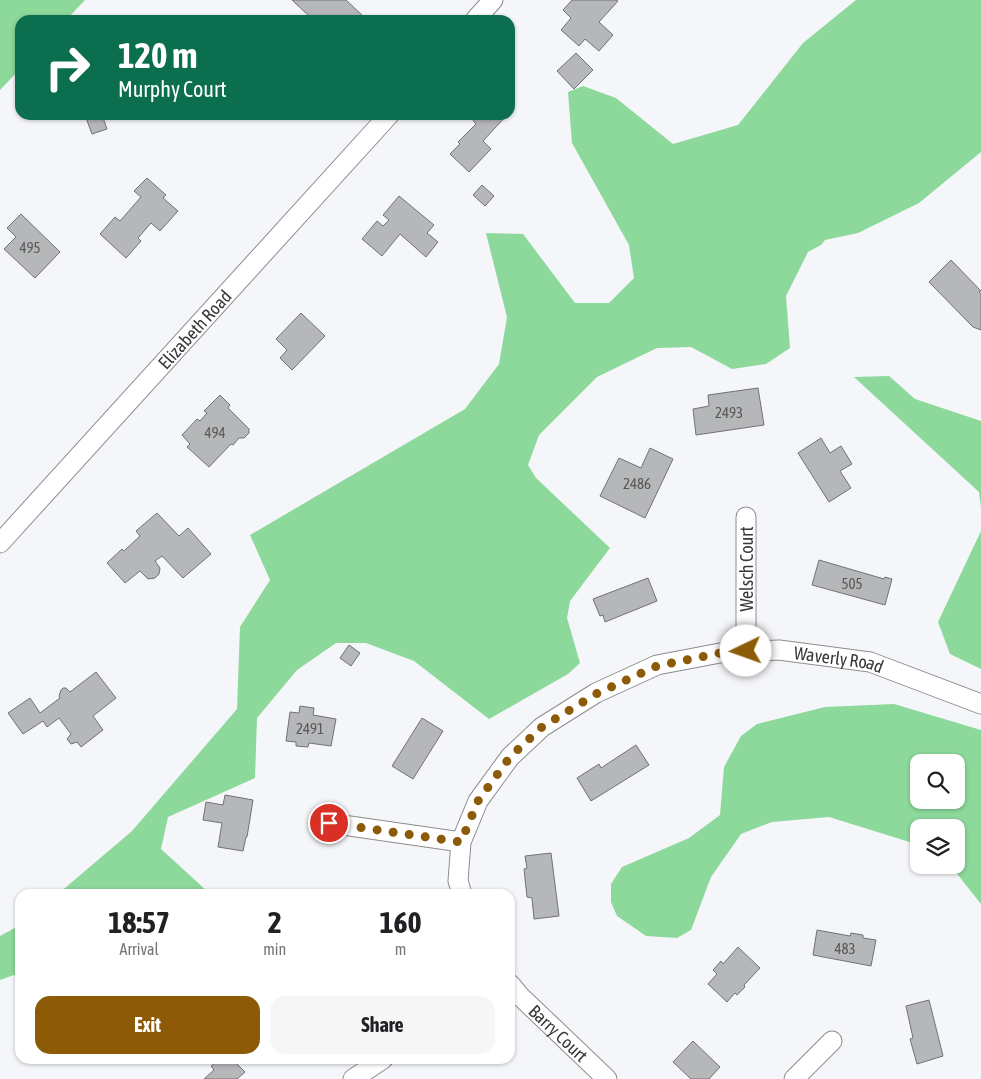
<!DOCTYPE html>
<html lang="en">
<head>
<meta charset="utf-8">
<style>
	body { margin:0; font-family:"Asap Condensed",sans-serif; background:#f6f6f6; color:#202124; height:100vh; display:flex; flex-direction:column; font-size:19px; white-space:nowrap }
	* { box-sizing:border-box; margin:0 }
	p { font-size:16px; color:#757577 }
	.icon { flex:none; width:28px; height:28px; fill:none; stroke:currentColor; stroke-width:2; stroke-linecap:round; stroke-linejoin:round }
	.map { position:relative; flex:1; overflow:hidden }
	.panel { position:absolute; left:15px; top:889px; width:500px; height:175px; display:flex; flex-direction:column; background:#fff; border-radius:15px; box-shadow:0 1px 4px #0004 }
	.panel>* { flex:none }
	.hud { position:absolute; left:15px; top:15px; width:500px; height:105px; border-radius:15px; box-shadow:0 1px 4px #0004; background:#0b6e4f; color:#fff; overflow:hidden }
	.buttons { position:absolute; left:910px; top:754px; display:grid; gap:10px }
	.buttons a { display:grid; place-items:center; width:55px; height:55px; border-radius:10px; background:#fff; box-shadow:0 1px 4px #0004; font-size:25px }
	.pin { position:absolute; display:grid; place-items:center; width:42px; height:42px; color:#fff; margin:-21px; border:2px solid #fff; border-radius:50%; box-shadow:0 1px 5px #0007 }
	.me { position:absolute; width:55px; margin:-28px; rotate:267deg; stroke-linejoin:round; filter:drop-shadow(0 0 4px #0008) }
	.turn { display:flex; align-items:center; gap:18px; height:105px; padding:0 20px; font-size:22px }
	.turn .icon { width:65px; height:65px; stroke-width:2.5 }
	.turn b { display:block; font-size:35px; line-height:42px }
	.eta { display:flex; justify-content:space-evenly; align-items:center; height:85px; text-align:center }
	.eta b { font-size:30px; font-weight:700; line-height:35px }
	.button { display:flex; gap:10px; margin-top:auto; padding:10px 20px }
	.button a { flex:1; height:58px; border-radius:15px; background:#8d5a07; color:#fff; font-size:20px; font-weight:700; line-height:58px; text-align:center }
	.button a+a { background:#f6f6f6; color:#202124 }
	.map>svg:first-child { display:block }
</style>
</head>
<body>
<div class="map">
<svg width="981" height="1079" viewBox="0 0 981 1079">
	<rect width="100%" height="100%" fill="#f5f6f9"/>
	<path fill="#8dd89b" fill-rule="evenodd" d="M 0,0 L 85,0 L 66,20 L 20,20 L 20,69 L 0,90 Z
		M 856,0 L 981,0 L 981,152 L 919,203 L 858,233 L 825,240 L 821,245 L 808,252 L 786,296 L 790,348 L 766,364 L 732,369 L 691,347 L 657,348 L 597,377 L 539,435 L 528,465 L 536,478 L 610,548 L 570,601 L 567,618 L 580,663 L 568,674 L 489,719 L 414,661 L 366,643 L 336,643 L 297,670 L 257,718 L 255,778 L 168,817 L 161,849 L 207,891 L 207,894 L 58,894 L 132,831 L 237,709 L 240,627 L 270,580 L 250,535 L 465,409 L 499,364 L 507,317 L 486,233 L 523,234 L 575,303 L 609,303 L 634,278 L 629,245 L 572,143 L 568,92 L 583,86 L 616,98 L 673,144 L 738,125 L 803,43 Z
		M 889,376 L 915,399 L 981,421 L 981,507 L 979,492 L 854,377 Z
		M 981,531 L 981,669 L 950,654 L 938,622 Z
		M 894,704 L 981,730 L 981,904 L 950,865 L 956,865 L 956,828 L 919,828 L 919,845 L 829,817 L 772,822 L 741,834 L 711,877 L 691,930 L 677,938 L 646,936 L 617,916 L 611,902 L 611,884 L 622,867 L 689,838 L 720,815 L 724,767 L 741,736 L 757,724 L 825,707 ZM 919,762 L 956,762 L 956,800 L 919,800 Z
		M 20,925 L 20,977 L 14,975 L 0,980 L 0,936 Z"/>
	<path fill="#b6b7b9" stroke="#717274" d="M 292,0 L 346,0 L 363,16 L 359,20 L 306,20 L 309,16 Z
		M 572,0 L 616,0 L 618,1 L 599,22 L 613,35 L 599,51 L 585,39 L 579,46 L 561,30 L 571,18 L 563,10 Z
		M 576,53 L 593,70 L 574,89 L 557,71 Z
		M 85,115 L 102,115 L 107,129 L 92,134 Z
		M 469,115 L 507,115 L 483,141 L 491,149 L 469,172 L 450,154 L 460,144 L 458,142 L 476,124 Z
		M 147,178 L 166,195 L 163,198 L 178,211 L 160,231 L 151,223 L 138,238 L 141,241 L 126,258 L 100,234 L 115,217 L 120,221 L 141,197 L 134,191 Z
		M 482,185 L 494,196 L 485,206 L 473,195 Z
		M 399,196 L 434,225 L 427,233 L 438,242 L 426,257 L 400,234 L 382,256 L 362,239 L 377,221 L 383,226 L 389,220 L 383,215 Z
		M 21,214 L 60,252 L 35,278 L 4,249 L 16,237 L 7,228 Z
		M 951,260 L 981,291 L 979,292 L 981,294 L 981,330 L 973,327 L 929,282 Z
		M 301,313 L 325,336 L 292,370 L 280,358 L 287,350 L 276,339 Z
		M 758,388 L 764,425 L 696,435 L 693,409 L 709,406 L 708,395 Z
		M 220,395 L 230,405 L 228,408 L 249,429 L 249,433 L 244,438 L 239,438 L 233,445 L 231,444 L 209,467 L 187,447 L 190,444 L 182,435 L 197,419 L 200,421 L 207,413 L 204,411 Z
		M 821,438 L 830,453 L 841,446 L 852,464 L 840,471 L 851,488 L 829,502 L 798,453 Z
		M 650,448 L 673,459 L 645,518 L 600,496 L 619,458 L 641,468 Z
		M 157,513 L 179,536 L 188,528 L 211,554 L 183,578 L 162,556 L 155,561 L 160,568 L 159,574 L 155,578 L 148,579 L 140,571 L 125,583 L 107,563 L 122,549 L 124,551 L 140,536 L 136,531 Z
		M 819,560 L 884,579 L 885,577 L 892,579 L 885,605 L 812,585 Z
		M 648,578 L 657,601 L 605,622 L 603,615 L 600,616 L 593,599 Z
		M 349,645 L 360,653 L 351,666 L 340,658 Z
		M 96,672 L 116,698 L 93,716 L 103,730 L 81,747 L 77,742 L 71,744 L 67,739 L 71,734 L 59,718 L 47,727 L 43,721 L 23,734 L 8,713 L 30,698 L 40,713 L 60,698 L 59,696 L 61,690 L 63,688 L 66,688 L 70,692 Z
		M 300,706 L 314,708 L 313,715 L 336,719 L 331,746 L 309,743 L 308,747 L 296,746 L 296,742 L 286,741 L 290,712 L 299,713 Z
		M 422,718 L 443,731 L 413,779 L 392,766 Z
		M 636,745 L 649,765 L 591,801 L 577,778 L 599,764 L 601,768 Z
		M 225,795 L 253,800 L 247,837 L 246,837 L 243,851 L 218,847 L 222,823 L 203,820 L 206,802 L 223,805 Z
		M 551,853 L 559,916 L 534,919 L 532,898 L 527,897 L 524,869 L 527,868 L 525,856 Z
		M 817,930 L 850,936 L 851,933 L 863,935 L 863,938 L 876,940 L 871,966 L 813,955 Z
		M 738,947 L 760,968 L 744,985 L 745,987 L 737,995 L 735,993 L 727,1002 L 708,984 L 717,974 L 713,970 L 721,961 L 723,964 Z
		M 929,1000 L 943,1056 L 917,1064 L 910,1039 L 913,1038 L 906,1006 Z
		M 693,1041 L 720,1067 L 709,1079 L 691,1079 L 673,1062 Z
		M 209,1059 L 232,1059 L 245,1072 L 237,1079 L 204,1079 L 214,1070 L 211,1066 L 214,1064 Z"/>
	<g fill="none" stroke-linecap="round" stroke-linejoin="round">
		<g stroke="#8c8d8f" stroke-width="21">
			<g id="minor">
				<path d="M 475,20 L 493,0"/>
				<path id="s1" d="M 0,543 L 389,115"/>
				<path d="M 746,651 L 746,517"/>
				<path d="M 329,823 L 461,842"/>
				<path id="s2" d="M 462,894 L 458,881 L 461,842 L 478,801 L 510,757 L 542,727 L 596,693 L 657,665 L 720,653 L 779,650 L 870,662 L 981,704"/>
				<path id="s3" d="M 510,984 L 520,996 L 607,1079"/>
				<path d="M 353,1079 L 383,1059"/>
				<path d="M 794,1079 L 832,1041"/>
			</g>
		</g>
		<use href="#minor" stroke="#fff" stroke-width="19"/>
	</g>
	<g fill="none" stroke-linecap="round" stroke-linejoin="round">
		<path stroke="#8d5a07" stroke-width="9" stroke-dasharray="0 16.2" d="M 329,823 L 461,842 L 478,801 L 510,757 L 542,727 L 596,694 L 657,666 L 720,653 L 746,651"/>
	</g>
	<g text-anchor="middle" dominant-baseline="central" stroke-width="4.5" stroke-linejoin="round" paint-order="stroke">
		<g font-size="15" fill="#575859">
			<text x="30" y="247">495</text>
			<text x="729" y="412">2493</text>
			<text x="215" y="432">494</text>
			<text x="637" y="483">2486</text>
			<text x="852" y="583">505</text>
			<text x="310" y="728">2491</text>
			<text x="845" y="948">483</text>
		</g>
		<g font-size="18" fill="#373839" stroke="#fff">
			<text stroke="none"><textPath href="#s1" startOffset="289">Elizabeth Road</textPath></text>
			<text transform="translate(746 569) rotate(-90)">Welsch Court</text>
			<text stroke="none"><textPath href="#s2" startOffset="510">Waverly Road</textPath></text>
			<text stroke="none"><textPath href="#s3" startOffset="69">Barry Court</textPath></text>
		</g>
	</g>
</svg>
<div class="buttons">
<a><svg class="icon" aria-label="search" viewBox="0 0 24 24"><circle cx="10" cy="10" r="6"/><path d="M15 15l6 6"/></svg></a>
<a><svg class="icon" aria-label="layers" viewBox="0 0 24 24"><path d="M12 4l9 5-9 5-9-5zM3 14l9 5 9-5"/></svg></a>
</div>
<div class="pin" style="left:329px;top:823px;background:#d93025"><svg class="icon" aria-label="arrive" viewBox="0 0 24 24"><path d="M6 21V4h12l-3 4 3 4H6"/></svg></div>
<svg class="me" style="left:746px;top:651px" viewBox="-20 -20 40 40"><circle r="19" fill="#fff"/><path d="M0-13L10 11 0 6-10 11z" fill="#8d5a07"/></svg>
<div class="hud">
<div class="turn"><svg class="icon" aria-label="right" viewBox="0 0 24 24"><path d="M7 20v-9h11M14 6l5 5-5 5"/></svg><div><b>120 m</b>Murphy Court</div></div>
</div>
<section class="panel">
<div class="eta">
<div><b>18:57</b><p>Arrival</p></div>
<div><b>2</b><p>min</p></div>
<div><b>160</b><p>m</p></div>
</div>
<div class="button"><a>Exit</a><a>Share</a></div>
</section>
</div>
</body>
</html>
